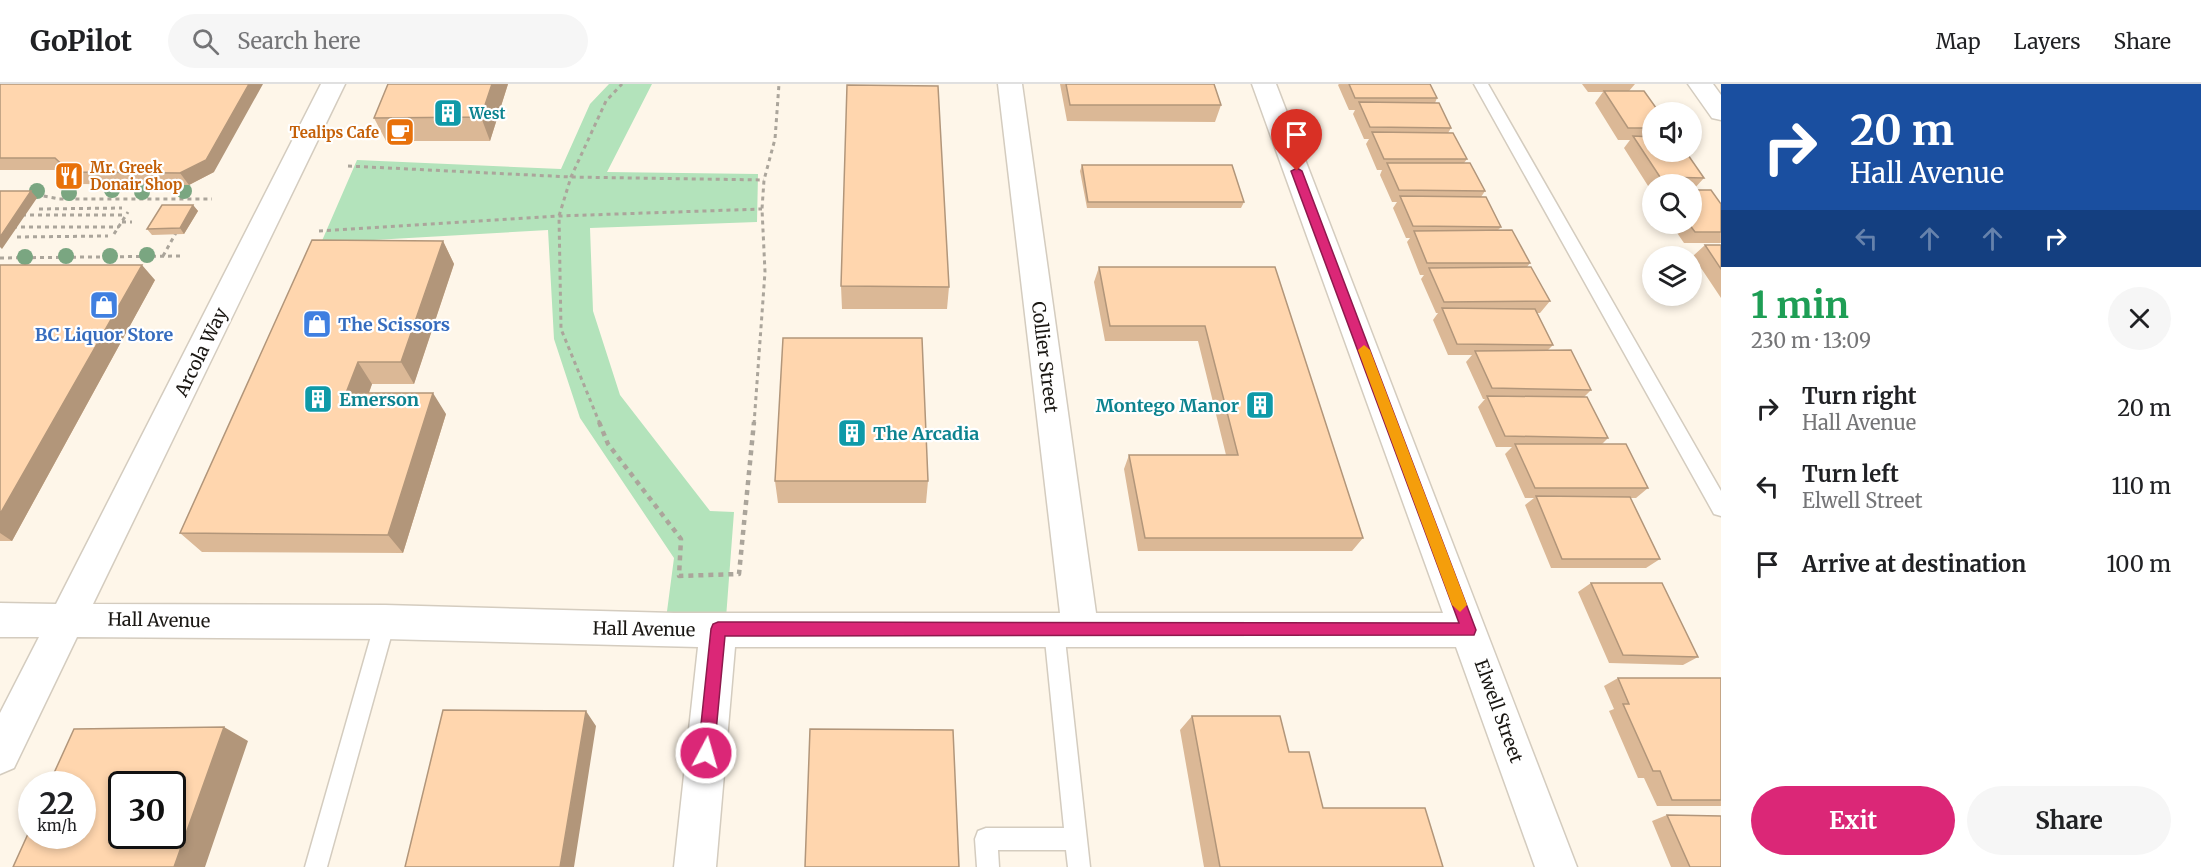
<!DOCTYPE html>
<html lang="en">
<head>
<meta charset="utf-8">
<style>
	body { margin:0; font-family:Merriweather,serif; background:#f6f6f6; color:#202124; height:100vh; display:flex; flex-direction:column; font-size:22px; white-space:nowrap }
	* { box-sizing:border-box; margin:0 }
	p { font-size:20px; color:#757577 }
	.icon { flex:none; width:33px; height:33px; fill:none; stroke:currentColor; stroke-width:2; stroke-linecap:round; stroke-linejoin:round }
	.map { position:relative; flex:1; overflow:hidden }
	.drawer { display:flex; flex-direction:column; background:#fff; width:480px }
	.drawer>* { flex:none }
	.hud { background:#1a4fa0; color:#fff; overflow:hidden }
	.controls { position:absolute; left:1642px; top:18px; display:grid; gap:12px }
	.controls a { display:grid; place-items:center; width:60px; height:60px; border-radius:50%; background:#fff; box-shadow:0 3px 9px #0003; font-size:30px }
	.speed { position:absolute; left:18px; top:687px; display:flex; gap:12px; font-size:30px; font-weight:700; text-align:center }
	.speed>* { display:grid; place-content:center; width:78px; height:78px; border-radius:50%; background:#fff; box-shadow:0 3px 9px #0003; line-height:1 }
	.speed small { font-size:15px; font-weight:400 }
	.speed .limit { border:3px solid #111; border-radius:9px; background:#fff; color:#111 }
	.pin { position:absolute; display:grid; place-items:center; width:51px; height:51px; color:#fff; margin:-62px -26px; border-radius:50% 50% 50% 0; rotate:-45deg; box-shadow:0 0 6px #0007 }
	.pin .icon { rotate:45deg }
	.me { position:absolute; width:66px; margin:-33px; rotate:6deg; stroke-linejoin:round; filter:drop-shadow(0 0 4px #0008) }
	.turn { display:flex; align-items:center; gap:21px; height:126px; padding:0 30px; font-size:27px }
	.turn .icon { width:78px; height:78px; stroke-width:2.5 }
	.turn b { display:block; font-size:42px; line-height:51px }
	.lanes { display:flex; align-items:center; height:57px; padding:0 30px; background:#0003; justify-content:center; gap:30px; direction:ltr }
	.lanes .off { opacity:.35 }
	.round { display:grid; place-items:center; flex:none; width:63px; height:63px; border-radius:32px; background:#f6f6f6 }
	.summary { display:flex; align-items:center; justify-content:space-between; height:102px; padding:0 30px }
	h1 { font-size:36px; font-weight:700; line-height:45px; color:#1e9e55 }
	.action { display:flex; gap:12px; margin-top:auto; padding:12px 30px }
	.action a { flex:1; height:69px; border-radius:36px; background:#db2777; color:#fff; font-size:24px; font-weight:700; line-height:69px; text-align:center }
	.action a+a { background:#f6f6f6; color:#202124 }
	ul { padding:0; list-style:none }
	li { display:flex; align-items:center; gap:18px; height:78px; padding:0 30px }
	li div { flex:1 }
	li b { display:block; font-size:22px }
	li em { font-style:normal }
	header { display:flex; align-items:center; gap:36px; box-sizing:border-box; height:84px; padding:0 30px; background:#fff; border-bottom:2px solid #e0e0e0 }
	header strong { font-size:28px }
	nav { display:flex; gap:33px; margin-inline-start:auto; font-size:21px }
	.search { width:420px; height:54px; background:#f6f6f6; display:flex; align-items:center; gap:15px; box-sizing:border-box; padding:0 21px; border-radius:33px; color:#757577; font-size:22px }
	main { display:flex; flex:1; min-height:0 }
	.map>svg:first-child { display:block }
</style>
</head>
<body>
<header>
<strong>GoPilot</strong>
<div class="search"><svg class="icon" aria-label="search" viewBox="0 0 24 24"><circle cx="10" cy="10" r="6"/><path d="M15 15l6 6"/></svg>Search here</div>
<nav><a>Map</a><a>Layers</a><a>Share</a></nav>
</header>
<main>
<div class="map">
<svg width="1721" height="783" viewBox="0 0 1721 783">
	<rect width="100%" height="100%" fill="#fef6e9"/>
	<path fill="#b3e3bb" d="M 609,0 L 652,0 L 607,88 L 758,90 L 757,138 L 590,144 L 593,227 L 620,311 L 710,427 L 734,428 L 726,534 L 666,535 L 674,474 L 580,334 L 554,255 L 548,146 L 321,159 L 357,76 L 561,85 L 590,20 Z"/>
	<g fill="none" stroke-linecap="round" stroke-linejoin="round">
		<g stroke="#d4ccbf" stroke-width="3">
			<path id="service" d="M 1474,0 L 1488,0 L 1721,407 L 1721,432 L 1714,430 Z
				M 385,529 L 392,532 L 395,538 L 327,783 L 305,783 L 375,538 L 378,532 Z
				M 1054,537 L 1061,539 L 1064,546 L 1090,783 L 1068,783 L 1066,766 L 998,766 L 999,783 L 977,783 L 975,755 L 978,747 L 986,744 L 1064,744 L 1044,546 L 1047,539 Z"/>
		</g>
		<g stroke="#d4ccbf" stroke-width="3">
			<path id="minor" d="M 321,0 L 345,0 L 93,520 L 385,521 L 674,529 L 1060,529 L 998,0 L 1022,0 L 1096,529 L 1443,529 L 1252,0 L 1276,0 L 1577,783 L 1535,783 L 1456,563 L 735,563 L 716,783 L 674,783 L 698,563 L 385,555 L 77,553 L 14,684 L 0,690 L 0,629 L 39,553 L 0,553 L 0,519 L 56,520 Z
				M 1688,0 L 1713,0 L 1721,11 L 1721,36 L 1712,34 Z"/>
		</g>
		<path stroke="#aba59b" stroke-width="3" stroke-dasharray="4 4" stroke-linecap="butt" d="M 348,82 L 571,93 L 764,96
			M 28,109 L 59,115 L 212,115
			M 39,125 L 122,124
			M 22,131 L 126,131
			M 122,138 L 132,138
			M 13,143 L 119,143
			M 319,147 L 559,132 L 762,125
			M 114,150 L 128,128
			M 17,153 L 108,152
			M 163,172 L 177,147
			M 0,174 L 181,172
			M 600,340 L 561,245 L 559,132 L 571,93 L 606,17 L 622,0
			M 754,340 L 765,188 L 762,125 L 764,96 L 775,55 L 779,0"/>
		<path stroke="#aba59b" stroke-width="4.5" stroke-dasharray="5 5" stroke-linecap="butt" d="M 599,338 L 608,360 L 681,455 L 679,492 L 739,490 L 754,338"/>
		<use href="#service" fill="#fff" fill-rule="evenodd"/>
		<use href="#minor" fill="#fff" fill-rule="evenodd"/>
	</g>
	<g fill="#7aa681">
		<circle cx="112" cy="106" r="8"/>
		<circle cx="37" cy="107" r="8"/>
		<circle cx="184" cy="107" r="8"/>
		<circle cx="142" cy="108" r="8"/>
		<circle cx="69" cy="109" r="8"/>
		<circle cx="147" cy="171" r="8"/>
		<circle cx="66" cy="172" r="8"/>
		<circle cx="110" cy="172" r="8"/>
		<circle cx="25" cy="173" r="8"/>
	</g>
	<path fill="#dbb896" d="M 0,0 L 214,88 L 189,101 L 80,100 L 65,86 L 0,86 Z
		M 508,0 L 490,57 L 386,57 L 374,34 Z
		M 1060,0 L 1214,0 L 1221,21 L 1215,38 L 1067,37 Z
		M 1339,0 L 1430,0 L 1437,14 L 1435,19 L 1451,44 L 1448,49 L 1467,75 L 1464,79 L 1485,107 L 1481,113 L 1501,143 L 1498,146 L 1530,179 L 1527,183 L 1550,217 L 1540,229 L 1537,229 L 1553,261 L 1548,266 L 1591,306 L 1584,313 L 1608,354 L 1602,360 L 1648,404 L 1636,414 L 1630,414 L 1660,475 L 1646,484 L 1551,484 L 1525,421 L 1534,414 L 1525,414 L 1505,370 L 1512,363 L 1496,363 L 1478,323 L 1485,315 L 1483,315 L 1466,278 L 1472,271 L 1448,271 L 1433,236 L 1438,229 L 1436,229 L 1421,195 L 1424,191 L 1420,191 L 1407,158 L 1410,154 L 1406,154 L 1393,124 L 1397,118 L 1392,118 L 1380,91 L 1382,86 L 1377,86 L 1366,60 L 1369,55 L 1364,55 L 1353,30 L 1355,26 L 1349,26 L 1338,1 Z
		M 1582,0 L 1635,0 L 1629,7 L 1653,28 L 1653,68 L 1704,94 L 1693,106 L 1692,106 L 1692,100 L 1653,100 L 1653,105 L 1650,105 L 1624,64 L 1630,56 L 1618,56 L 1595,19 L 1603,8 L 1588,8 Z
		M 1082,81 L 1244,118 L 1241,124 L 1087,124 L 1080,87 Z
		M 1721,120 L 1721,159 L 1684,159 L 1671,140 L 1692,140 Z
		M 193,121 L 198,127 L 184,150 L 152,151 L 147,145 Z
		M 443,157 L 454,180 L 414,300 L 372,300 L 369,309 L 446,330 L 403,469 L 202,468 L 180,449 Z
		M 1705,161 L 1721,161 L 1721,214 L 1693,172 Z
		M 0,181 L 155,196 L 12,457 L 0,457 Z
		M 1099,183 L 1275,183 L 1363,454 L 1352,467 L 1138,467 L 1124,385 L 1129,371 L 1226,371 L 1198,257 L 1105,257 L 1094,198 Z
		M 841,202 L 949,203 L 947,225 L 842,225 Z
		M 775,397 L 928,397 L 926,419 L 778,419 Z
		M 1591,499 L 1698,573 L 1683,581 L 1609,579 L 1578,508 Z
		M 1618,594 L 1721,594 L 1721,722 L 1657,722 L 1644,694 L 1638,694 L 1609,627 L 1614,625 L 1604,602 Z
		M 1192,632 L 1289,668 L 1323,724 L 1443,783 L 1204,783 L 1180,646 Z
		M 1667,731 L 1721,783 L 1671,783 L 1652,737 Z"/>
	<path fill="#b2967a" d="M 249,0 L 263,0 L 214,88 L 189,101 L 180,89 Z
		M 492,0 L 508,0 L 490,57 L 481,33 Z
		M 31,107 L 37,114 L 2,165 L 0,163 L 0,153 Z
		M 193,121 L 198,127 L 184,150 L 180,144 Z
		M 443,157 L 454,180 L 414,300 L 401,278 Z
		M 142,181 L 155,196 L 12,457 L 0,449 L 0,430 Z
		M 358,278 L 372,300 L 361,330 L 346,309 Z
		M 433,309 L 446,330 L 403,469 L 388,451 Z
		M 586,627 L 596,642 L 574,783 L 560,783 Z
		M 224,643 L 248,657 L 205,783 L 174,783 Z"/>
	<path fill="#ffd6ae" stroke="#b2967a" stroke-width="1.5" fill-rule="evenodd" d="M 0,0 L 249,0 L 206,76 L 180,89 L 70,88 L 55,74 L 0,74 Z
		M 388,0 L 492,0 L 481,33 L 374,34 Z
		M 1066,0 L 1214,0 L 1221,21 L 1070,21 Z
		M 1349,0 L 1430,0 L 1437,14 L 1355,14 Z
		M 847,1 L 938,2 L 949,203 L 841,202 Z
		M 1604,7 L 1644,7 L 1659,28 L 1653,28 L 1653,44 L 1628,44 Z
		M 1359,18 L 1439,19 L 1451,44 L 1370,43 Z
		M 1372,48 L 1453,49 L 1467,75 L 1384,75 Z
		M 1633,52 L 1653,53 L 1653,68 L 1686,68 L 1704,94 L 1660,93 Z
		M 1387,79 L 1470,79 L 1485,107 L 1399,106 Z
		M 1082,81 L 1232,81 L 1244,118 L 1088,118 Z
		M 1692,106 L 1711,106 L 1721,120 L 1721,148 L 1695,148 L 1689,140 L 1692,140 Z
		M 0,107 L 31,107 L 0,153 Z
		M 1400,112 L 1486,113 L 1501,143 L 1413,142 Z
		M 162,121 L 193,121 L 180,144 L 147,145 Z
		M 1512,146 L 1530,179 L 1427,179 L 1414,147 Z
		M 312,156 L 443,157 L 401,278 L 358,278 L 346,309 L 433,309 L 388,451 L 180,449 Z
		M 1705,161 L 1721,161 L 1721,185 Z
		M 0,181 L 142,181 L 0,430 Z
		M 1099,183 L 1275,183 L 1363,454 L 1145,454 L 1129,371 L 1238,371 L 1205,242 L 1110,242 Z
		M 1531,183 L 1550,217 L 1444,218 L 1429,184 Z
		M 1442,224 L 1535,225 L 1553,261 L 1457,260 Z
		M 783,254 L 922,254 L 928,397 L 775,397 Z
		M 1571,266 L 1591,306 L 1492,304 L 1475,267 Z
		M 1487,312 L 1587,313 L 1608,354 L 1505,352 Z
		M 1515,360 L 1626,360 L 1648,404 L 1535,404 Z
		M 1536,412 L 1630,413 L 1660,475 L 1562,475 Z
		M 1591,499 L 1662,499 L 1698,573 L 1623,571 Z
		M 1618,594 L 1721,594 L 1721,716 L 1672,716 L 1660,687 L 1653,687 L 1623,620 L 1629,620 Z
		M 443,626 L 586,627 L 560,783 L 405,783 Z
		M 1192,632 L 1280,632 L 1289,668 L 1309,668 L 1323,724 L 1425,724 L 1443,783 L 1220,783 Z
		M 224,643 L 174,783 L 13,783 L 32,741 L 32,752 L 82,752 L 82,700 L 49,700 L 74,645 ZM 122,700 L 172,700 L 172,752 L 122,752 Z
		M 810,645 L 953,646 L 959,783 L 805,783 Z
		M 1667,731 L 1721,732 L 1721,783 L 1690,783 Z"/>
	<path fill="#db2777" stroke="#8e194d" stroke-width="1.5" d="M 1297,84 L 1302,87 L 1476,546 L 1474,551 L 725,552 L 714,669 L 712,675 L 706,677 L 700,675 L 698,669 L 711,545 L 713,540 L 718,538 L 1459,539 L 1291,87 Z"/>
	<path fill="#f59e0b" d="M 1364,261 L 1370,266 L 1467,521 L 1460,528 L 1452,521 L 1358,266 Z"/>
	<defs>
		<g id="building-square" transform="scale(1.5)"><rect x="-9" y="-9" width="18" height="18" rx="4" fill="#0f9aa8" stroke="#fff"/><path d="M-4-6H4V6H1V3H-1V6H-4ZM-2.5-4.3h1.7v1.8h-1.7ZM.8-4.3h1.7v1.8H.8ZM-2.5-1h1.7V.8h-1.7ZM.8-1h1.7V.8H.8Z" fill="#fff"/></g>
		<g id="cafe-square" transform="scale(1.5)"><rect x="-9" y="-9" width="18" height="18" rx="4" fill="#e8710a" stroke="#fff"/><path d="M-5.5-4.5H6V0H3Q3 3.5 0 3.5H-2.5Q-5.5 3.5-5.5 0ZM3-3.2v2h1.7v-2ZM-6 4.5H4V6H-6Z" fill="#fff"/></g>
		<g id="restaurant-square" transform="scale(1.5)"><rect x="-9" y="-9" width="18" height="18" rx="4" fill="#e8710a" stroke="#fff"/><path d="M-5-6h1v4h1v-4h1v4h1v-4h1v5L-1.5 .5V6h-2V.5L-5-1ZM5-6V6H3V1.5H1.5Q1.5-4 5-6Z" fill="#fff"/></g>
		<g id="shop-square" transform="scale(1.5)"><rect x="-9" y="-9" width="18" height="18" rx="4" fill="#3f7fe0" stroke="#fff"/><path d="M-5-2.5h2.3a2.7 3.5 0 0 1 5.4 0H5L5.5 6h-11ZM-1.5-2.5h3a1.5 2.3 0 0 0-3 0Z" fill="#fff"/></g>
	</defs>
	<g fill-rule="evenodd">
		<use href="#building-square" x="448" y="29"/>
		<use href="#cafe-square" x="400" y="48"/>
		<use href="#restaurant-square" x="69" y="92"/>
		<use href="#shop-square" x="104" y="221"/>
		<use href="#shop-square" x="317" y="240"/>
		<use href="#building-square" x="318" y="315"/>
		<use href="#building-square" x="1260" y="321"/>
		<use href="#building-square" x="852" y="349"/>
	</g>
	<g text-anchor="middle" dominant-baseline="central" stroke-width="4.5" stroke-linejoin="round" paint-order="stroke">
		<g font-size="15" font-weight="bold" fill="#0d838f" stroke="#fff" text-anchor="start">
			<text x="469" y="29">West</text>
		</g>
		<g font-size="15" font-weight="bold" fill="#c56008" stroke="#fff" text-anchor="end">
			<text x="379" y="48">Tealips Cafe</text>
			<text x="90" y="83" text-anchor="start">Mr. Greek<tspan x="90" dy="17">Donair Shop</tspan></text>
		</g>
		<g font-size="18" font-weight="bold" fill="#366cbe" stroke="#fff" text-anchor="start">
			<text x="338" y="240">The Scissors</text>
			<text x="104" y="250" text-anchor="middle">BC Liquor Store</text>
		</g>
		<g font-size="18" fill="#1a1713" stroke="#fff">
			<text transform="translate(201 268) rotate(-64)">Arcola Way</text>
			<text transform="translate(1045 273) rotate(83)">Collier Street</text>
			<text transform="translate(159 536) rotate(1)">Hall Avenue</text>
			<text transform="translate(644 545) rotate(1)">Hall Avenue</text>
			<text transform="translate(1499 627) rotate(70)">Elwell Street</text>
		</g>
		<g font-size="18" font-weight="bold" fill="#0d838f" stroke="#fff" text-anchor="start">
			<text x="339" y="315">Emerson</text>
			<text x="1239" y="321" text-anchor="end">Montego Manor</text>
			<text x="873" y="349">The Arcadia</text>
		</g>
	</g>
</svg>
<div class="controls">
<a><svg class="icon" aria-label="sound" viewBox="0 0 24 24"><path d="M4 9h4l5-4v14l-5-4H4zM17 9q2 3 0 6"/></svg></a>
<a><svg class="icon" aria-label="search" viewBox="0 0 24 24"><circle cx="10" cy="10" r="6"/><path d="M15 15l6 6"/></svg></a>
<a><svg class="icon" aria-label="layers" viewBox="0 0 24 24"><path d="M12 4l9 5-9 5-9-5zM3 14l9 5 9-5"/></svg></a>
</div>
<div class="speed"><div>22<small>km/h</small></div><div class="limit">30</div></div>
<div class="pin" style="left:1297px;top:87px;background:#d93025"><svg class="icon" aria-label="arrive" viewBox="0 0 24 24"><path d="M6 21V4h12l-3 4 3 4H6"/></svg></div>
<svg class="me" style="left:706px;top:669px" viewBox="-20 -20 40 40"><circle r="17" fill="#db2777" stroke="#fff" stroke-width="3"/><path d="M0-11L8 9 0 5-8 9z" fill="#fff"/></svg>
</div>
<section class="drawer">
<div class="hud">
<div class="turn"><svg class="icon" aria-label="right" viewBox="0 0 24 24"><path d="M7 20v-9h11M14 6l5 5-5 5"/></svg><div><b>20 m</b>Hall Avenue</div></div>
<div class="lanes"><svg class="icon off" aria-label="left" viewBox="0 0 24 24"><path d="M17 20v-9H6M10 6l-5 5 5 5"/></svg><svg class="icon off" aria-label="ahead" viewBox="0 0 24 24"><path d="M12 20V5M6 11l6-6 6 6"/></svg><svg class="icon off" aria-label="ahead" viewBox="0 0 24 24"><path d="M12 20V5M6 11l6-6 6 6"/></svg><svg class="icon" aria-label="right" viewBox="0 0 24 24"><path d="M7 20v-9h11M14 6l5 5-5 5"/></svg></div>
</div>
<div class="summary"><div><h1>1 min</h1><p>230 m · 13:09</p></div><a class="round"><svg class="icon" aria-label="close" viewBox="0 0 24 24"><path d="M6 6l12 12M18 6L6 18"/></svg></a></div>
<ul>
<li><svg class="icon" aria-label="right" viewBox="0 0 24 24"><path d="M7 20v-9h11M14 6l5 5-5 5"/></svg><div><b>Turn right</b><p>Hall Avenue</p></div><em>20 m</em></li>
<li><svg class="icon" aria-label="left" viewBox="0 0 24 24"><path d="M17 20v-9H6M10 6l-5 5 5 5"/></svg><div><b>Turn left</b><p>Elwell Street</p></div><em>110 m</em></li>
<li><svg class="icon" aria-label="arrive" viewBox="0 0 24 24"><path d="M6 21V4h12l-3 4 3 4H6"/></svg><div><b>Arrive at destination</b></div><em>100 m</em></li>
</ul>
<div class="action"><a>Exit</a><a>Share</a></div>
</section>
</main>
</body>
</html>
